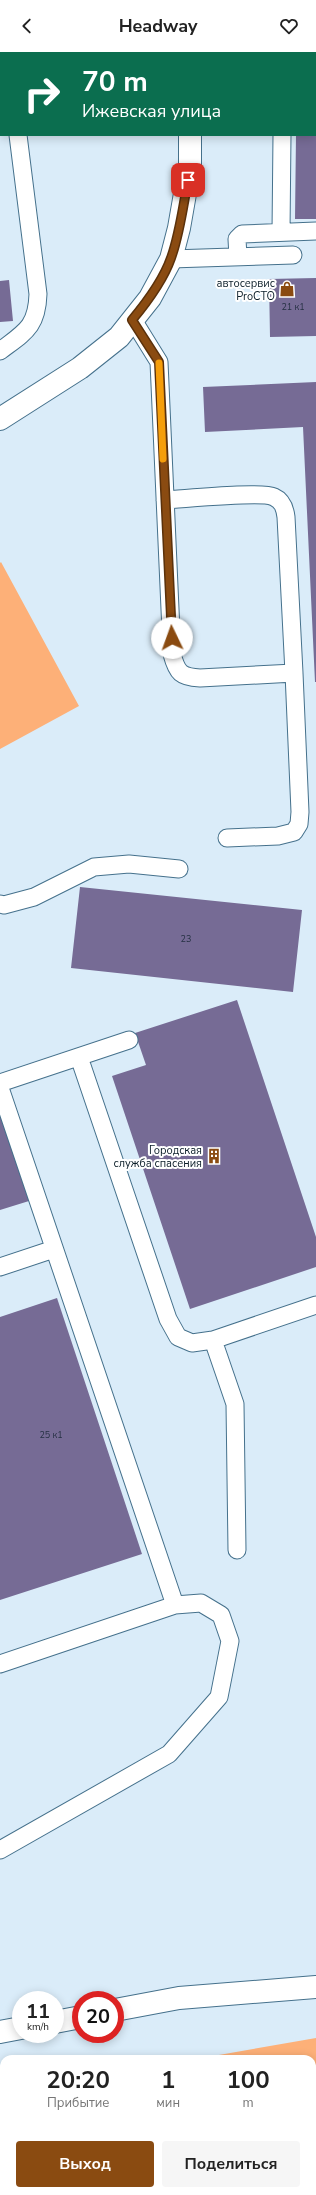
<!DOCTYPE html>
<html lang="ru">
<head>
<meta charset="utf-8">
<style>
	body { margin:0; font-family:"Nunito Sans",sans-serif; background:#f6f6f6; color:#222; height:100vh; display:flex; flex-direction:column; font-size:15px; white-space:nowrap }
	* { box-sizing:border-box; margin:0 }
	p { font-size:13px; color:#767676 }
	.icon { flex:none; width:22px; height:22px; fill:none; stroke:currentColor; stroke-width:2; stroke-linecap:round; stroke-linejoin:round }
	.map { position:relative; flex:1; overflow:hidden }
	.side { position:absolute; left:0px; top:2003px; width:316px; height:140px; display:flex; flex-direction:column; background:#fff; border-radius:12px 12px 0 0; box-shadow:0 2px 10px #0003 }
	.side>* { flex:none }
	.top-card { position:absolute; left:0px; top:0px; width:316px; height:84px; box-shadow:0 2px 10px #0003; background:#0b6e4f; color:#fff; overflow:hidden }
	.speed { position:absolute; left:12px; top:1939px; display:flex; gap:8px; font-size:20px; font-weight:700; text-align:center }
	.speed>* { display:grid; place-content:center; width:52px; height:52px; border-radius:50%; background:#fff; box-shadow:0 2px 10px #0003; line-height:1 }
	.speed small { font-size:10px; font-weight:400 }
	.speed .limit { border:6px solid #d22; background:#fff; color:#111 }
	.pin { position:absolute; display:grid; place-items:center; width:34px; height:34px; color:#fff; margin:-17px; border-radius:8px; box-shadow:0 2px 6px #0006 }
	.me { position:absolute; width:44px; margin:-22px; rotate:357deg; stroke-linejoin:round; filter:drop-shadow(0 0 3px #0008) }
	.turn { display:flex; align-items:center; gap:14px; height:84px; padding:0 16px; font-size:18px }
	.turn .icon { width:52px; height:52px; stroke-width:2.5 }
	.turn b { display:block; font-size:28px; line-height:34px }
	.eta { display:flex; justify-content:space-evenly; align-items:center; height:68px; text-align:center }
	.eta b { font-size:24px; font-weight:700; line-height:28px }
	.cta { display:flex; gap:8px; margin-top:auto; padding:8px 16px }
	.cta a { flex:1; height:46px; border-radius:4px; background:#8a4b11; color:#fff; font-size:16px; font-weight:700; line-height:46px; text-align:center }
	.cta a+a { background:#f6f6f6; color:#222 }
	header { display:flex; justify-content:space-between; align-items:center; height:52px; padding:0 16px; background:#fff; font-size:18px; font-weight:700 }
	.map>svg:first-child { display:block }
</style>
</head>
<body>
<header><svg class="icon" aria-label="back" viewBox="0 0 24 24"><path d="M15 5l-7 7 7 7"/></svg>Headway<svg class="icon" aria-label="heart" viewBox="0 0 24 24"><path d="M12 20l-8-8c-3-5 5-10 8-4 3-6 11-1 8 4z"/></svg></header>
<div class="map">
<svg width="316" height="2143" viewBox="0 0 316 2143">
	<rect width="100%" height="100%" fill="#daecf9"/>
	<path fill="#fdb078" d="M 1,510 L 79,654 L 0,697 L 0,511 Z
		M 316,1986 L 316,2022 L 312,2023 L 312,2007 L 196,2007 Z
		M 4,2041 L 4,2078 L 0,2079 L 0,2042 Z"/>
	<path fill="#766b95" d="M 296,83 L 316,83 L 316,167 L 295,167 Z
		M 316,226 L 316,284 L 270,285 L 269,227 Z
		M 9,228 L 13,269 L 0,270 L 0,229 Z
		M 316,330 L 316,630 L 315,630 L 303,375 L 205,380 L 203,335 Z
		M 80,835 L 302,858 L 293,940 L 71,916 Z
		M 237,948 L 316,1185 L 316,1215 L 190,1257 L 112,1024 L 146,1013 L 135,981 Z
		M 0,1063 L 29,1149 L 0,1158 Z
		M 57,1246 L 142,1502 L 0,1548 L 0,1265 Z"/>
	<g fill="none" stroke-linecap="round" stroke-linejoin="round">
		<g stroke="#45718c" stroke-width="19">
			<path id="service" d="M 7,0 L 7,1
				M 284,1 L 284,0
				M 281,180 L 282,83
				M 238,205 L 237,187 L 242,182 L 316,179
				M 171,207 L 293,203
				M 133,268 L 159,310 L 172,602 C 177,621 181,625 200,626 L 294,621 L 300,760 L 299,772 L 294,780 L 278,784 L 227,786
				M 0,299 C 25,280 37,275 38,242 L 18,83
				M 165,448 C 185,447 261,439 274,445 C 283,449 285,457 286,465 L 294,621
				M 0,852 L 4,853 L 34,845 L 94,815 L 129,812 L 179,817
				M 79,1005 L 168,1267 L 178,1285 L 192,1291 L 213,1288 L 316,1253
				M 0,1031 L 129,988
				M 0,1036 L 175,1553 L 0,1612
				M 0,1215 L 54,1197
				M 213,1288 L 235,1352 L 237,1498
				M 0,1798 L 169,1702 L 219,1645 L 230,1589 L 221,1563 L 201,1551 L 175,1553"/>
		</g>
		<g stroke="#45718c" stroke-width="24">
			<path id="minor" d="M 115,1958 L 179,1946 L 316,1935
				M 55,1970 L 81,1965
				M 0,1980 L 21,1976"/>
		</g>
		<g stroke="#45718c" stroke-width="24">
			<path id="tertiary" d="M 187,0 L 187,1
				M 0,367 L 80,316 L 119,285 L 150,246 L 171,207 L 179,176 L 190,113 L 190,83"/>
		</g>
		<g stroke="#c9cdd0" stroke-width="24">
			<path id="primary" d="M 312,2059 L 316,2058
				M 0,2108 L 4,2107
				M 312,2126 L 316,2125
				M 195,2143 L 220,2139"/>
		</g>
		<use href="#service" stroke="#fff" stroke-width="17"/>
		<use href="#minor" stroke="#fff" stroke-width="22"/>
		<use href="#tertiary" stroke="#fff" stroke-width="22"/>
		<use href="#primary" stroke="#dbe3b5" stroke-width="22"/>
	</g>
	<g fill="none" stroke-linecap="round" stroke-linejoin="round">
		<g stroke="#5a310b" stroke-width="10">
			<path id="route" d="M 172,586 L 159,310 L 132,268 C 147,250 163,229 171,206 C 180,181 183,154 188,128"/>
		</g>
		<use href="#route" stroke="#8a4b11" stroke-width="7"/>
		<path stroke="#f59e0b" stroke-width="7" d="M 159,311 L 163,407"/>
	</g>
	<defs>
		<g id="shop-bare" transform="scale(1.2)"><path d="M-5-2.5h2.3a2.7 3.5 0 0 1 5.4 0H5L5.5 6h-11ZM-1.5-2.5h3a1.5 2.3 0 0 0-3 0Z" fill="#8a4b11" stroke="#fff" stroke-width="2.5" paint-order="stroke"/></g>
		<g id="building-bare" transform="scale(1.2)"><path d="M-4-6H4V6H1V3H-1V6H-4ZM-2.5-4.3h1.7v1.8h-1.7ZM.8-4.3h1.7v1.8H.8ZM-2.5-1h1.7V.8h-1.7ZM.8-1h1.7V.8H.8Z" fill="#8a4b11" stroke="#fff" stroke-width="2.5" paint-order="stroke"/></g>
	</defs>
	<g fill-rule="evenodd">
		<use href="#shop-bare" x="287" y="237"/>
		<use href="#building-bare" x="214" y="1104"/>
	</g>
	<g text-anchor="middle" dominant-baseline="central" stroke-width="4" stroke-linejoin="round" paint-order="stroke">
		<g font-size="9" fill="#253043">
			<text x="293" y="255">21 к1</text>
			<text x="186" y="887">23</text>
			<text x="51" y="1383">25 к1</text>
		</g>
		<g font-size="11" fill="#0a1d28" stroke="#fff" text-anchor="end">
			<text x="275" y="231">автосервис<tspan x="275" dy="13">ProСТО</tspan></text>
			<text x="202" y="1098">Городская<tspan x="202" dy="13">служба спасения</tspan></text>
		</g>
	</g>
</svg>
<div class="speed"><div>11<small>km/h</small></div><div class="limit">20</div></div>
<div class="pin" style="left:188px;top:128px;background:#d93025"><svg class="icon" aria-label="arrive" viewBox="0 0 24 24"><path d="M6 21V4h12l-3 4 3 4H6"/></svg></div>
<svg class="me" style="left:172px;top:586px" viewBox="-20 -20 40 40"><circle r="19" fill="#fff"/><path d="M0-13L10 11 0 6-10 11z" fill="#8a4b11"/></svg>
<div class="top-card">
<div class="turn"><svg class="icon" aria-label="right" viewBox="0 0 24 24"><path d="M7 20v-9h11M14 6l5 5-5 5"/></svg><div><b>70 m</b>Ижевская улица</div></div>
</div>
<section class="side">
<div class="eta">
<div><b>20:20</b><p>Прибытие</p></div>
<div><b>1</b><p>мин</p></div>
<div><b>100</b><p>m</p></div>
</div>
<div class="cta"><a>Выход</a><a>Поделиться</a></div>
</section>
</div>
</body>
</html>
